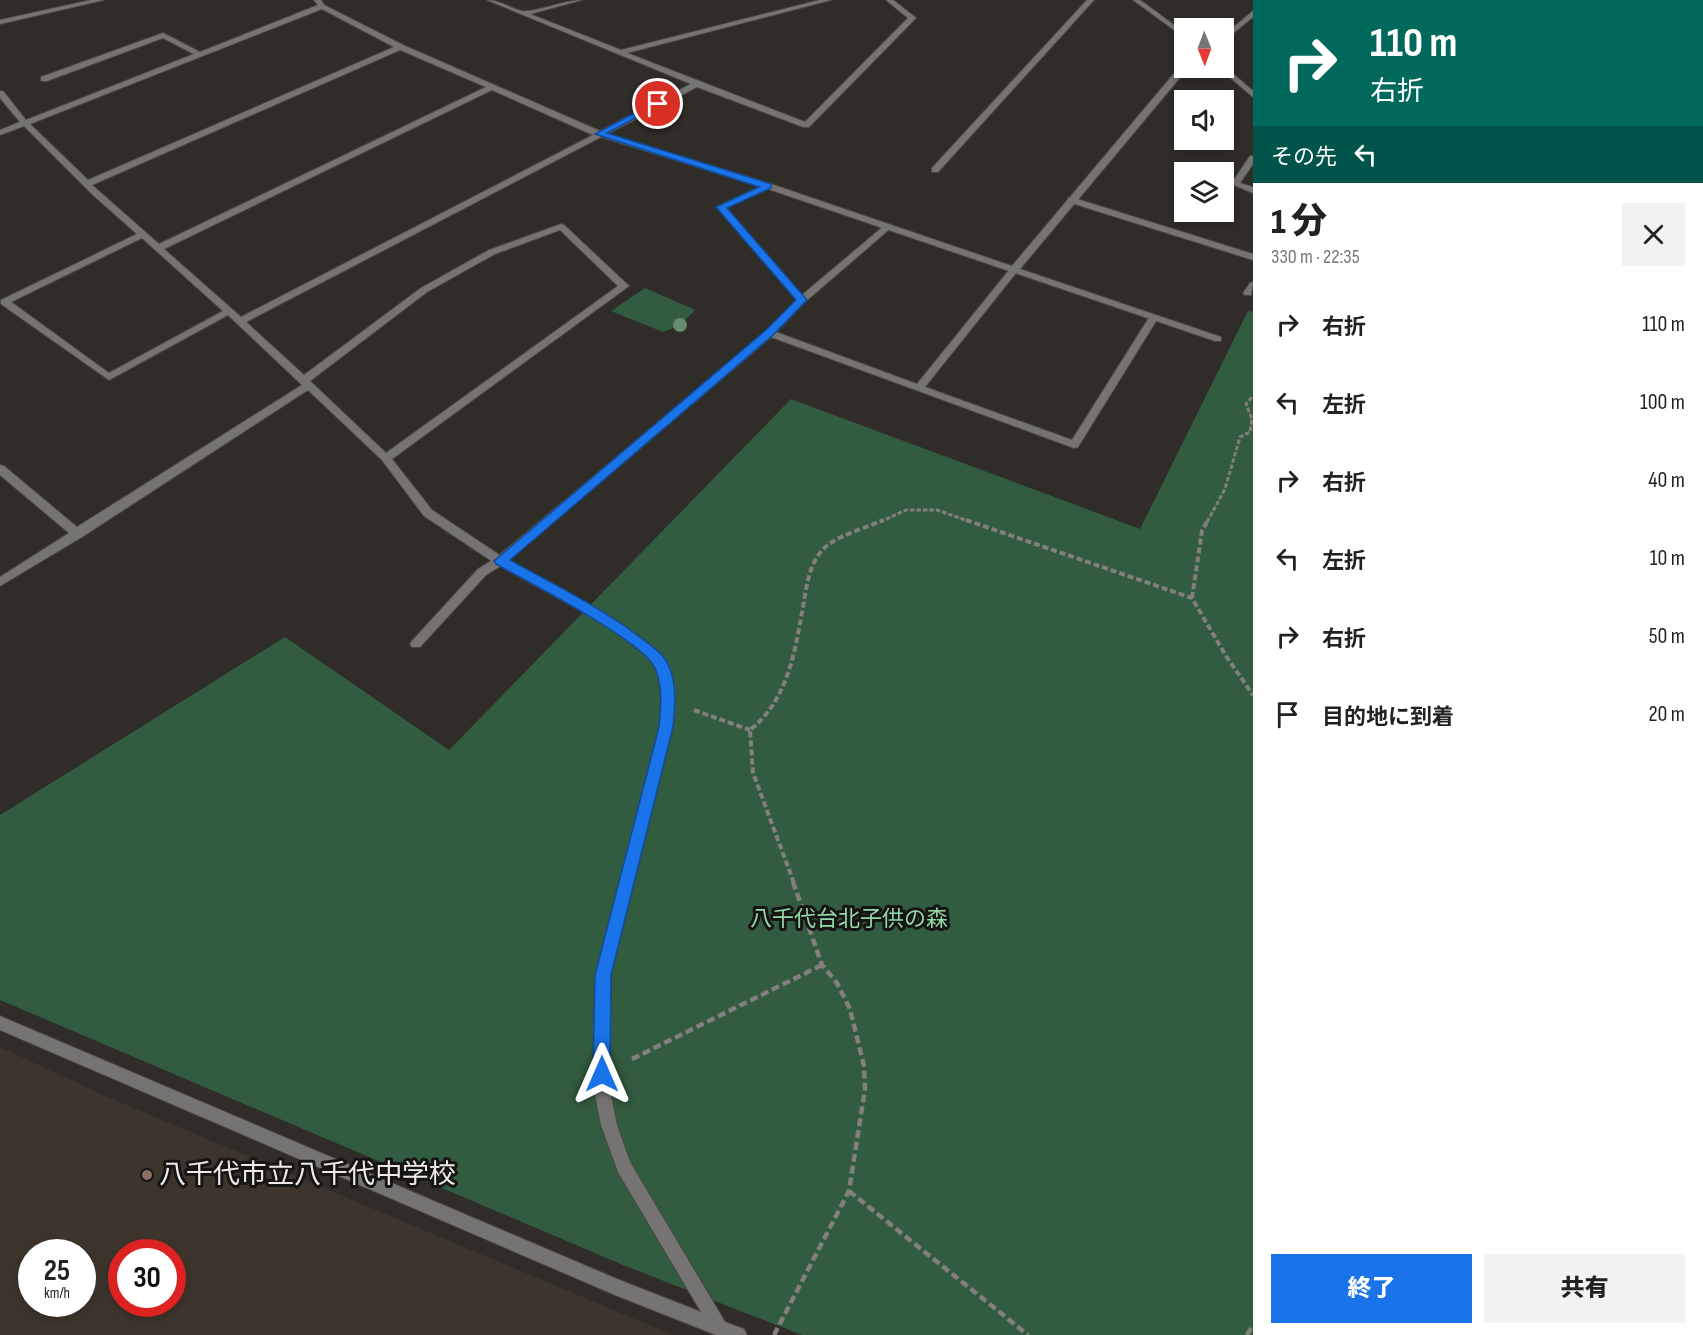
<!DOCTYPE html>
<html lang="ja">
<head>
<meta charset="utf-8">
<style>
	body { margin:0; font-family:"Sofia Sans Condensed","Noto Sans JP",sans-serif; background:#f2f2f2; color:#222; height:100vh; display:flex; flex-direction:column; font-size:22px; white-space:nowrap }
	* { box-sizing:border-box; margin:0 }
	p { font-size:20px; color:#767676 }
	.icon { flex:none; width:33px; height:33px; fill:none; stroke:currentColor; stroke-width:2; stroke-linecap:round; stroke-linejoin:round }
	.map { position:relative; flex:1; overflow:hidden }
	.drawer { display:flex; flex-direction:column; background:#fff; width:450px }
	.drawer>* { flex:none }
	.banner { background:#00695c; color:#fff; overflow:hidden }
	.needle { width:39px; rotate:179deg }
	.fabs { position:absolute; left:1174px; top:18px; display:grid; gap:12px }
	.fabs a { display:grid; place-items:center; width:60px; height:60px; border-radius:0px; background:#fff; box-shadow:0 3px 9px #0003; font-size:30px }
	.speed { position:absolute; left:18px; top:1239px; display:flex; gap:12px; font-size:30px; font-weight:700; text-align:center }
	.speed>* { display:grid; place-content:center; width:78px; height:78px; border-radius:50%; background:#fff; box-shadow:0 3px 9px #0003; line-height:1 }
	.speed small { font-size:15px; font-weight:400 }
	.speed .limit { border:9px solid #d22; background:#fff; color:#111 }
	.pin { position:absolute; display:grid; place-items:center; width:51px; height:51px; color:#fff; margin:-26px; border:3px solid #fff; border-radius:50%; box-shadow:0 2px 6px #0007 }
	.me { position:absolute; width:66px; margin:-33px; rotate:0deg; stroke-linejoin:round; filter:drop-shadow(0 0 4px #0008) }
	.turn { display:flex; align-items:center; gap:21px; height:126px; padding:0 18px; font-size:27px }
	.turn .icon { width:78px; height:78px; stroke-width:2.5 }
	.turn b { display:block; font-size:42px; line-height:51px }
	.then { display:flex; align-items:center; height:57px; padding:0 18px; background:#0003; gap:12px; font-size:22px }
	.round { display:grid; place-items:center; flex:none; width:63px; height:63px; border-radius:0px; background:#f2f2f2 }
	.overview { display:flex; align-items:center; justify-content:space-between; height:102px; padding:0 18px }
	h1 { font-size:36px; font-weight:800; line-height:45px }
	.button { display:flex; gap:12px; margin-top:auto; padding:12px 18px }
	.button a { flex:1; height:69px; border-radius:0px; background:#1a73e8; color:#fff; font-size:24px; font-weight:800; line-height:69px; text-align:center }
	.button a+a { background:#f2f2f2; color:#222 }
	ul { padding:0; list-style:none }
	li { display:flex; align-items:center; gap:18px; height:78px; padding:0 18px }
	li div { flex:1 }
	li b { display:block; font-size:22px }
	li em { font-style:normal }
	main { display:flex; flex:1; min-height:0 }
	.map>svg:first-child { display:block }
</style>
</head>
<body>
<main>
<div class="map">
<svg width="1253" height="1335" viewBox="0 0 1253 1335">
	<rect width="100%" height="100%" fill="#302c28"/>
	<path fill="#3d352c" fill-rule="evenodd" d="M 0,1047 L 110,1098 L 673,1335 L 0,1335 ZM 32,1252 L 82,1252 L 82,1304 L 32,1304 ZM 122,1252 L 172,1252 L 172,1304 L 122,1304 Z"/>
	<path fill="#325c3f" d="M 645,288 L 695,310 L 680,325 L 663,332 L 611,311 Z
		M 1248,311 L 1253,312 L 1253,1335 L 802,1335 L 623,1265 L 0,1000 L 0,815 L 285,637 L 449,750 L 791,399 L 1140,529 Z"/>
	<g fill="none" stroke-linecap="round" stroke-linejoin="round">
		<g stroke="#4a4743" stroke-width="2">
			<path id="service" d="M 91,0 L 104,0 L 0,24 L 0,20 Z
				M 1253,11 L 1253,17 L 1224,41 L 1224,35 Z
				M 1250,156 L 1253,156 L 1253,164 L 1240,183 L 1253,187 L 1253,193 L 1231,184 Z
				M 765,184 L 772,186 L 726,208 L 802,295 L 885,225 L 892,227 L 805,302 L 776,332 L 917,384 L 1010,269 L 1016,269 L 1016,273 L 925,387 L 1072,440 L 1150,316 L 1153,315 L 1158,318 L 1078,447 L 1074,448 L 771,337 L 504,564 L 486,575 L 420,647 L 412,647 L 410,644 L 412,641 L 478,569 L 496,558 L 767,331 L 797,300 L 717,207 Z
				M 1068,198 L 1074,198 L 1253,254 L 1253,260 L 1068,202 Z
				M 1253,282 L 1251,295 L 1245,295 L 1243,293 L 1250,283 Z"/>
		</g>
		<g stroke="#4a4743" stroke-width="2">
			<path id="minor" d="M 314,0 L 321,0 L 324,5 L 403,45 L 600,131 L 691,84 L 487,0 C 500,0 509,8 522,11 C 533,13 566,0 582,0 L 530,14 L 621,50 L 820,0 L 831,0 L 627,53 L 805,122 L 908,18 L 886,0 L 893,0 L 916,18 L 809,127 L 803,127 L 697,87 L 607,134 L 771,184 L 1012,266 L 1182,64 L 1185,64 L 1185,68 L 1188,68 L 1020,269 L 1221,337 L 1221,341 L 1215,341 L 1015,273 L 1010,273 L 1009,271 L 765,188 L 601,137 L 246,322 L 304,375 L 421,288 L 489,250 L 561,224 L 564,225 L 629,286 L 392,459 L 432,510 L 504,558 L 613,618 L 656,651 L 664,660 L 670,674 L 674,701 L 672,727 L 610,976 L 609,1085 L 617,1125 L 630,1162 L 725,1322 L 744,1329 L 747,1335 L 716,1335 L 615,1295 L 0,1030 L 0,1016 L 617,1279 L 701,1312 L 618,1172 L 601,1125 L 593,1085 L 596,976 L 660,727 L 662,701 L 658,674 L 655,665 L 648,657 L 605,624 L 496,564 L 424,516 L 382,460 L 308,390 L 82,537 L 0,586 L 0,577 L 69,533 L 0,475 L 0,465 L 4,466 L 77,527 L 302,385 L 228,315 L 109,380 L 1,304 L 1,300 L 137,234 L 93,195 L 24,126 L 0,135 L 0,130 L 20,122 L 0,98 L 0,91 L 3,91 L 26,120 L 194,54 L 163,38 L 47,81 L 41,81 L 41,77 L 163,33 L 200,52 L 318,5 ZM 322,9 L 394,47 L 88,180 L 30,124 ZM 400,50 L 486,87 L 159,244 L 92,185 ZM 492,90 L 593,135 L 241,317 L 164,249 ZM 560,230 L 618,286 L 386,453 L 310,381 L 427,292 L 495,254 ZM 142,238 L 223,311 L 109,373 L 11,302 Z
				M 1087,0 L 1094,0 L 938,172 L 932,172 L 932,168 Z
				M 1133,0 L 1140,0 L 1185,33 L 1185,38 Z
				M 1224,66 L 1253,91 L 1253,97 L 1219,68 Z"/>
		</g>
		<path stroke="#837f7c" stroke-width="3" stroke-dasharray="4.5 2" stroke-linecap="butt" d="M 880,522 L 906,510 L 937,510 L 971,522
			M 1207,522 L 1225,489 L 1240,437 L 1250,432 L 1252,419 L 1246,404 L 1253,396"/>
		<path stroke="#837f7c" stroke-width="4" stroke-dasharray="6 3" stroke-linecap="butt" d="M 966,520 L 1192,598 L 1226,656 L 1253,695
			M 1192,598 L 1202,531 L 1208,520
			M 694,710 L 750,730
			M 794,883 L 753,773 L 750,730 C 788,700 795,651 803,607 C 807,585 809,559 829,544 C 843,534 866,528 883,520"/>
		<path stroke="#837f7c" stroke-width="4.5" stroke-dasharray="8 4" stroke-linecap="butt" d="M 632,1059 L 822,965
			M 849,1191 L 1028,1335
			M 774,1335 L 849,1191 L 865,1089 L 864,1066 L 850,1009 L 837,983 L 822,965 L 793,882
			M 1247,1335 L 1253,1325"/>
		<use href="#service" fill="#767472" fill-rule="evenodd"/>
		<use href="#minor" fill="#767472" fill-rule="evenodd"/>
	</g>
	<circle fill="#668b6d" cx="680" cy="325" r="7"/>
	<path fill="#1a73e8" stroke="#114b97" stroke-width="1.5" d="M 655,102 L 662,104 L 607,133 L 771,184 L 771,188 L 727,208 L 807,300 L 773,335 L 510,560 C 553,584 598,606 637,635 C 647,643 658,649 665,659 C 678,678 675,707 673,727 L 611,975 L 610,1074 L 608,1079 L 602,1082 L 596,1079 L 593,1074 L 595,975 L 659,727 C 661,708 663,686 655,668 C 644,641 526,581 496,564 L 494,561 L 766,330 L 796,300 L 716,207 L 759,187 L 595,134 Z"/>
	<circle fill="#8d6e63" stroke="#171513" stroke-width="2" cx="147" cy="1175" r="6"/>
	<g text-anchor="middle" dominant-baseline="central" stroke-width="6" stroke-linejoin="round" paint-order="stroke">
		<g font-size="22" fill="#92d9a6" stroke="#171513">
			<text x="849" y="919">八千代台北子供の森</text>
		</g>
		<g font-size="27" fill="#edeae8" stroke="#171513" text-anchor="start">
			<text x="159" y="1175">八千代市立八千代中学校</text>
		</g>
	</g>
</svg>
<div class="fabs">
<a><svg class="needle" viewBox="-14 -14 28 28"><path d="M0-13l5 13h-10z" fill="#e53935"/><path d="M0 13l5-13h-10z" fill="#767676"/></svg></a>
<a><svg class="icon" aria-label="sound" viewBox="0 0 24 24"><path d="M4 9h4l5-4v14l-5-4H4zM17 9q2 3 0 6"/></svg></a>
<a><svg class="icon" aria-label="layers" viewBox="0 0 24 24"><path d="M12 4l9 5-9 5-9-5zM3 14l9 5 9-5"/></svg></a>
</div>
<div class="speed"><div>25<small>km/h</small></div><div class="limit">30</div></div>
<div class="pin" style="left:658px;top:104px;background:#d93025"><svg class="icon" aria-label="arrive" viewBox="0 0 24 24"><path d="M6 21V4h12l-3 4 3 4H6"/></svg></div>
<svg class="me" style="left:602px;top:1074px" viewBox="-20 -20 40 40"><path d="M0-17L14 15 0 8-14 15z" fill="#1a73e8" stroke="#fff" stroke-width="4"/></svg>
</div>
<section class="drawer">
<div class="banner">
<div class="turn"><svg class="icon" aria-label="right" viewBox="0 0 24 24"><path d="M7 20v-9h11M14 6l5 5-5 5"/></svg><div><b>110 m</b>右折</div></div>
<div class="then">その先<svg class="icon" aria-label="left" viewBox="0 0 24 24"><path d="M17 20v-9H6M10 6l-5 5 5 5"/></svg></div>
</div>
<div class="overview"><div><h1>1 分</h1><p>330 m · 22:35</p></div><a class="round"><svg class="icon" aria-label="close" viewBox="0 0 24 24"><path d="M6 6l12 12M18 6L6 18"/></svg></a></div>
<ul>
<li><svg class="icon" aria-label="right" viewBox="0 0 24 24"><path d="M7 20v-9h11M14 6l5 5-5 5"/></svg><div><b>右折</b></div><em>110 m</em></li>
<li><svg class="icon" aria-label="left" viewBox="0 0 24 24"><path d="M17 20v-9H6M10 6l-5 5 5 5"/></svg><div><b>左折</b></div><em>100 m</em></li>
<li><svg class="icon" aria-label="right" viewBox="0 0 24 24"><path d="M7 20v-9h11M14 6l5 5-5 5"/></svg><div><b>右折</b></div><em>40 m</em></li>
<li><svg class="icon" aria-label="left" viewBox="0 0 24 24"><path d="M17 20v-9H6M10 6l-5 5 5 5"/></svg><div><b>左折</b></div><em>10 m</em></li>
<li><svg class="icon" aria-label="right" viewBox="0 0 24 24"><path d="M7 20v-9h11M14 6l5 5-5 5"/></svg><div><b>右折</b></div><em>50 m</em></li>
<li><svg class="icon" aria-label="arrive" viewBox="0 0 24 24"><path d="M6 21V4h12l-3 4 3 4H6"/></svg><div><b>目的地に到着</b></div><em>20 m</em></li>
</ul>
<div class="button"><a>終了</a><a>共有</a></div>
</section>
</main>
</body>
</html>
